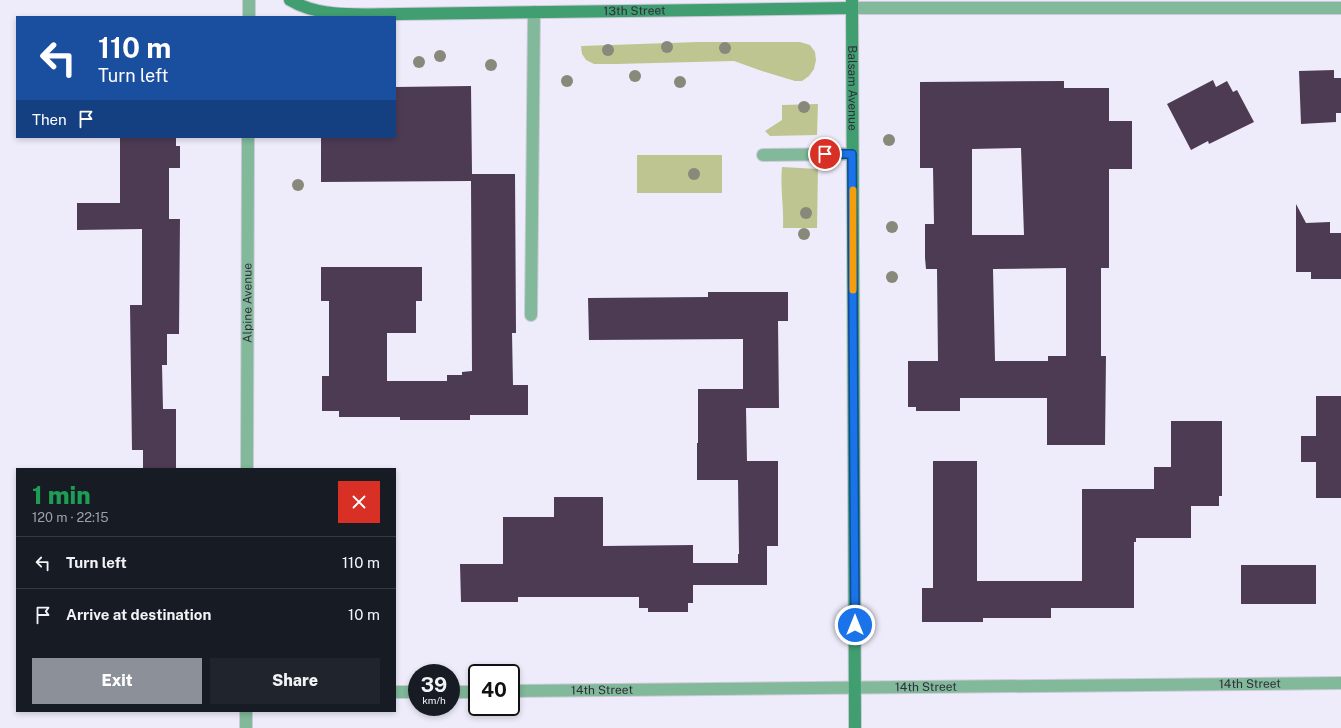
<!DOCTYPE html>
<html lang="en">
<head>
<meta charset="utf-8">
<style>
	body { margin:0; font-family:"Public Sans",sans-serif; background:#20242c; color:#f1f3f6; height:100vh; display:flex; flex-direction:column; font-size:15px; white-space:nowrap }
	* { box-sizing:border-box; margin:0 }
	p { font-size:13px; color:#9ea1a6 }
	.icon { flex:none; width:22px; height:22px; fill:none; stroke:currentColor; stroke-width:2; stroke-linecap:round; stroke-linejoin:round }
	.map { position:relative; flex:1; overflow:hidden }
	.drawer { position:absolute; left:16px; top:468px; width:380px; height:244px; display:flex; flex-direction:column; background:#171b24; border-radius:0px; box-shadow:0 2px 6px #0003 }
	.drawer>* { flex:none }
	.banner { position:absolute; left:16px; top:16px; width:380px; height:122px; border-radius:0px; box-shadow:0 2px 6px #0003; background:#1a4fa0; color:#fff; overflow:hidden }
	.speed { position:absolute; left:408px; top:664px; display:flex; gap:8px; font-size:20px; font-weight:700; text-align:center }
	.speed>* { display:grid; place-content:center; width:52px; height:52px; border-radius:50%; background:#171b24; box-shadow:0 2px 6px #0003; line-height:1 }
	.speed small { font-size:10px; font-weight:400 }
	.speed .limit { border:2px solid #111; border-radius:6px; background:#fff; color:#111 }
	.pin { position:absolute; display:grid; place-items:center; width:34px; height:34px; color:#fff; margin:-17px; border:2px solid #fff; border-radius:50%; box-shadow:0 1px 4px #0007 }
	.me { position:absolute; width:44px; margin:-22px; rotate:0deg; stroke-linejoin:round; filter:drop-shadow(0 0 3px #0008) }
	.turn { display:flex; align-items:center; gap:14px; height:84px; padding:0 16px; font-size:18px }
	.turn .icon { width:52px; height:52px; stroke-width:2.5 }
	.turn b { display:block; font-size:28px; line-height:34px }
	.then { display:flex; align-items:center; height:38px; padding:0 16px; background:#0003; gap:8px; font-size:15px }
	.round { display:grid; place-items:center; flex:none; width:42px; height:42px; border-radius:0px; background:#20242c }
	.overview { display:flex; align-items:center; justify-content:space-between; height:68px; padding:0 16px }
	h1 { font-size:24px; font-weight:800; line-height:30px; color:#1e9e55 }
	.action { display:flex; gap:8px; margin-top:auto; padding:8px 16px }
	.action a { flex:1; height:46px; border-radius:0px; background:#8c9099; color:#fff; font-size:16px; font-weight:800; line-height:46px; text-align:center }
	.action a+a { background:#20242c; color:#f1f3f6 }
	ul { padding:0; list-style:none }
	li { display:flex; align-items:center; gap:12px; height:52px; padding:0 16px; border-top:1px solid #363941 }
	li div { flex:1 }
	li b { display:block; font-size:15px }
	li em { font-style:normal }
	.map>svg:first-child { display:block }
</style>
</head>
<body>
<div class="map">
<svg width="1341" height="728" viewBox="0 0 1341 728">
	<rect width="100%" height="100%" fill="#eeecfa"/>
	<path fill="#bfc590" d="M 698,42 L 800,42 L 810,45 L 815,52 L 816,60 L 814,69 L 809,76 L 802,81 L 795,81 L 762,71 L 734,61 L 616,64 L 594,64 L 586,60 L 582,54 L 581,46 Z
		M 818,104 L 817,135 L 770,136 L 765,131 L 782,120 L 782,105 Z
		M 637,155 L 722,155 L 722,193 L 637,193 Z
		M 782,167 L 818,169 L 817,228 L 783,228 C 784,208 780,187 782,167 Z"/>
	<path fill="#4d3b54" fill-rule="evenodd" d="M 1334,70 L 1334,78 L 1341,78 L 1341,113 L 1336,113 L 1336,122 L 1301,124 L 1299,71 Z
		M 1213,80 L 1216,87 L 1227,81 L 1233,92 L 1237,90 L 1254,122 L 1209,144 L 1208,141 L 1191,150 L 1167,104 Z
		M 1064,81 L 1064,88 L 1109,88 L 1109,121 L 1132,121 L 1132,169 L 1109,169 L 1109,268 L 1101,268 L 1101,356 L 1106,356 L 1105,445 L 1047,445 L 1047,398 L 960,398 L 960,411 L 916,411 L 916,407 L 908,407 L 908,361 L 938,361 L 937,269 L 926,269 L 925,258 L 925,224 L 934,224 L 933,168 L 920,168 L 920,82 ZM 1021,148 L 1024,235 L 972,235 L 972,149 ZM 1066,268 L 1066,356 L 1048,356 L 1048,361 L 995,361 L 993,269 Z
		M 471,86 L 472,174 L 515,174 L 516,333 L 512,333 L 513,385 L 528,385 L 528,415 L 470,415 L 470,420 L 400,420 L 400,417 L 339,417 L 339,411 L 322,411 L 322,376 L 329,376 L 329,301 L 321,301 L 321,267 L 422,267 L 422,301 L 416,301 L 416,333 L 387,333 L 387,381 L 447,381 L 447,375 L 462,375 L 462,372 L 472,371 L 471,181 L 321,182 L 321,137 L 395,137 L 395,87 Z
		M 120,137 L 176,137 L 176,146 L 180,146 L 180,168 L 169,168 L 169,219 L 180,219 L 179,334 L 167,334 L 167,365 L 162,365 L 163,409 L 176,409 L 176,469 L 143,469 L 143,450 L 132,450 L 130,305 L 142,305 L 142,229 L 77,230 L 77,203 L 120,203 Z
		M 1296,204 L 1306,223 L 1330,222 L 1330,233 L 1341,233 L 1341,279 L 1311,279 L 1311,272 L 1296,272 Z
		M 708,292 L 788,292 L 788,321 L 778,321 L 779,408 L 746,408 L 747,461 L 778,461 L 778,546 L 767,546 L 767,585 L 693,585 L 693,603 L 688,603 L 688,612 L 648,612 L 648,608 L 639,608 L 639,597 L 518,597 L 518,602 L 461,602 L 460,564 L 503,564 L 503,517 L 554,517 L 554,497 L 603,497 L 603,546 L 693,545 L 693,563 L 738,563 L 738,554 L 739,554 L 738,480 L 697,480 L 697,443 L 698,443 L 698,389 L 743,389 L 743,339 L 589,340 L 588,298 L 708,297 Z
		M 1316,396 L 1341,396 L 1341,498 L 1316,498 L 1316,462 L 1301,462 L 1301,436 L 1316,436 Z
		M 1171,421 L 1222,421 L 1222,496 L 1219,496 L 1219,506 L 1191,506 L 1191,538 L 1136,538 L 1136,542 L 1134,542 L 1134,608 L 1051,608 L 1051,618 L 983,618 L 983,622 L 922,622 L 922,588 L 933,588 L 933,461 L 977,461 L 977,581 L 1082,581 L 1082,489 L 1154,489 L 1154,467 L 1171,467 Z
		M 1241,565 L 1316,565 L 1316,604 L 1241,604 Z"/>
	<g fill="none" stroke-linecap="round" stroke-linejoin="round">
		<g stroke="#cccad7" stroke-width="14">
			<path id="lane" d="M 763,155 L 852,154
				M 531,315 L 534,12"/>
		</g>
		<g stroke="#cccad7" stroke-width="14">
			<g id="street">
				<path d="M 852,8 L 1341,8"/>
				<path d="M 249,17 L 249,0"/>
				<path id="s1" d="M 247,469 L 248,137"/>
				<path id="s2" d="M 511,691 L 1341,683"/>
				<path d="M 395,692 L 417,692"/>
				<path d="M 451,692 L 477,692"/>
				<path d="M 246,711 L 246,728"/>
			</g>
		</g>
		<g stroke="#cccad7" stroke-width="14">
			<g id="secondary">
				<path id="s3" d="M 290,0 C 321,19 365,14 400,14 L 852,8"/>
				<path id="s4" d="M 852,0 L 855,728"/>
			</g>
		</g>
		<use href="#lane" stroke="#81b99a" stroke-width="12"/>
		<use href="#street" stroke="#81b99a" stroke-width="12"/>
		<use href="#secondary" stroke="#409e71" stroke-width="12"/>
	</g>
	<g fill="#88887b">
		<circle cx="667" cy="47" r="6"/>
		<circle cx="725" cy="48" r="6"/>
		<circle cx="608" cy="50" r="6"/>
		<circle cx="440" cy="56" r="6"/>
		<circle cx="419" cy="62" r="6"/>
		<circle cx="491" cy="65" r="6"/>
		<circle cx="635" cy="76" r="6"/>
		<circle cx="567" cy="81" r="6"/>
		<circle cx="680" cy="82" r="6"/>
		<circle cx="804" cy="107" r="6"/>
		<circle cx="889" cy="140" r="6"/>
		<circle cx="694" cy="174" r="6"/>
		<circle cx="298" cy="185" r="6"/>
		<circle cx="806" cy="213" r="6"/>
		<circle cx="892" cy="227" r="6"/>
		<circle cx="804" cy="234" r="6"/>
		<circle cx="892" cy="277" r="6"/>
	</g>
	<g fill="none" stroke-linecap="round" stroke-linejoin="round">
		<g stroke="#114b97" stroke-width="10">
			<path id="route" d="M 825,154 L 852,154 L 855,625"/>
		</g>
		<use href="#route" stroke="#1a73e8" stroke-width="7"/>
		<path stroke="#f59e0b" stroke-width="7" d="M 853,190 L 853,290"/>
	</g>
	<g text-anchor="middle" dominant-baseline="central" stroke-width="4" stroke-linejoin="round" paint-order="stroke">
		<g font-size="12" fill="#2f2d3a" stroke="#eeecfa">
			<text stroke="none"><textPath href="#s3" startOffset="347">13th Street</textPath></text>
			<text stroke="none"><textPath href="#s4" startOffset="88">Balsam Avenue</textPath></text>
			<text stroke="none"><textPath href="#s1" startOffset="166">Alpine Avenue</textPath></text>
			<text stroke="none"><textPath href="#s2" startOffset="739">14th Street</textPath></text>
			<text stroke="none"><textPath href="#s2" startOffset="415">14th Street</textPath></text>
			<text stroke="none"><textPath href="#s2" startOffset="91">14th Street</textPath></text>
		</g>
	</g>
</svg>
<div class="speed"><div>39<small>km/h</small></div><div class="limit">40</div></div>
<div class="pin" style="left:825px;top:154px;background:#d93025"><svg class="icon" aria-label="arrive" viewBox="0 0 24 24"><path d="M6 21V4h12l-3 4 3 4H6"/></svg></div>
<svg class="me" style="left:855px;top:625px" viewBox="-20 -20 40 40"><circle r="17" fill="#1a73e8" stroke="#fff" stroke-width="3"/><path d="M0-11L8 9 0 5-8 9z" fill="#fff"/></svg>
<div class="banner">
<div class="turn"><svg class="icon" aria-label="left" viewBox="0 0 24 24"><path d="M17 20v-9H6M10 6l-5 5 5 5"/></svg><div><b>110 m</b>Turn left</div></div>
<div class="then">Then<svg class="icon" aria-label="arrive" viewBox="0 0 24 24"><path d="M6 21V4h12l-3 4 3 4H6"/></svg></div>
</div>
<section class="drawer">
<div class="overview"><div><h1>1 min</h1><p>120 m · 22:15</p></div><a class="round" style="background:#d93025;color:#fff"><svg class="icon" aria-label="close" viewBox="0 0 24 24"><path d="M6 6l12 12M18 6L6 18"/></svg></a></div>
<ul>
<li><svg class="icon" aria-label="left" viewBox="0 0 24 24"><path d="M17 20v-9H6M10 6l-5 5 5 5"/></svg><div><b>Turn left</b></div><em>110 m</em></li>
<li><svg class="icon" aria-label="arrive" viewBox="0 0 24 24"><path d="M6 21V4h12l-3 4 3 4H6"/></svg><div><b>Arrive at destination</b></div><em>10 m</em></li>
</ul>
<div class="action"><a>Exit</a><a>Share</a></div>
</section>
</div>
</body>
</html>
